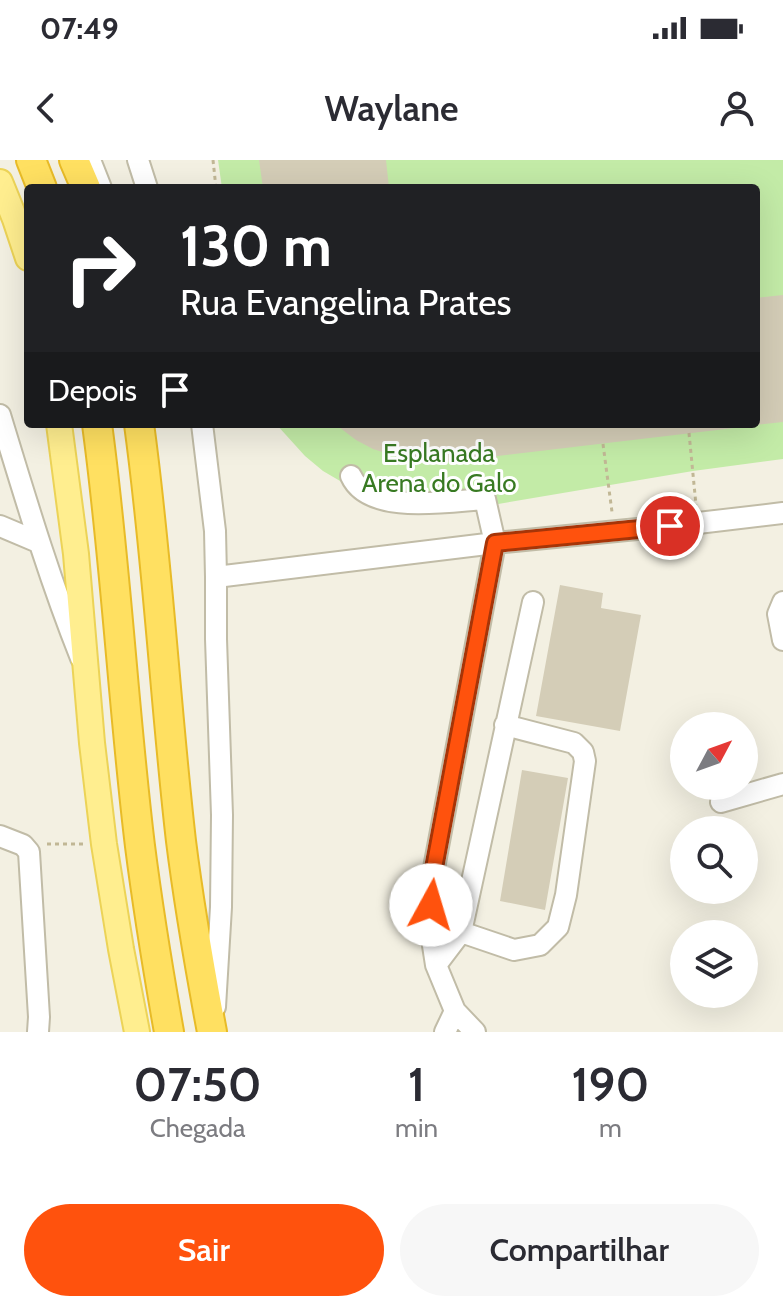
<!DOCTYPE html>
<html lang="pt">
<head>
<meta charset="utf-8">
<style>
	body { margin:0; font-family:Cabin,sans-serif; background:#f7f7f7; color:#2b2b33; height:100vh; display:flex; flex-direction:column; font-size:30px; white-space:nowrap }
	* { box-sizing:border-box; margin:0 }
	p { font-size:26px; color:#7c7c81 }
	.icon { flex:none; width:44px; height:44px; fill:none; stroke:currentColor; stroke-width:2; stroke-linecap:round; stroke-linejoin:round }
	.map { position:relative; height:872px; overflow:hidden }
	.panel { display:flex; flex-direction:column; background:#fff; flex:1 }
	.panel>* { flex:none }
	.guide { position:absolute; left:24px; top:24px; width:736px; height:244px; border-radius:8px; box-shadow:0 8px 32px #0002; background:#202124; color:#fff; overflow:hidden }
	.needle { width:52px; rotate:49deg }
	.controls { position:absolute; left:670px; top:552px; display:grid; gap:16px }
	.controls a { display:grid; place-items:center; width:88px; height:88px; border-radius:50%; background:#fff; box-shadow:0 8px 32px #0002; font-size:40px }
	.pin { position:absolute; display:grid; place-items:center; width:68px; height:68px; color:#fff; margin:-34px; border:4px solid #fff; border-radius:50%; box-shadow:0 2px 8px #0007 }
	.me { position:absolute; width:88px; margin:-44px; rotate:6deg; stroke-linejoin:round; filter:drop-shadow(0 0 6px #0008) }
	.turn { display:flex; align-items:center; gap:28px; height:168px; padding:0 24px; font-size:36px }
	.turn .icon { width:104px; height:104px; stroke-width:2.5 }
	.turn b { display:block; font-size:56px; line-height:68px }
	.then { display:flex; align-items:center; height:76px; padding:0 24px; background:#0003; gap:16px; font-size:30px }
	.eta { display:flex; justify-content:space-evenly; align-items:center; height:136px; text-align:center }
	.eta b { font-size:48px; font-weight:600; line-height:56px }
	.button { display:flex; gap:16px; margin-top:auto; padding:16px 24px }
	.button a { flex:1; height:92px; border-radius:48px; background:#ff520d; color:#fff; font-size:32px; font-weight:600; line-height:92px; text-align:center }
	.button a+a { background:#f7f7f7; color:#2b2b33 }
	.status { display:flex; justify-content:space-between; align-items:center; height:56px; padding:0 40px; background:#fff; direction:ltr }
	.status svg { height:22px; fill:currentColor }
	header { display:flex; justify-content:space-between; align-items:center; height:104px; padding:0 24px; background:#fff; font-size:36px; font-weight:600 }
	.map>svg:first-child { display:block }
</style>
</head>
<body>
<div class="status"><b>07:49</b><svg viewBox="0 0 49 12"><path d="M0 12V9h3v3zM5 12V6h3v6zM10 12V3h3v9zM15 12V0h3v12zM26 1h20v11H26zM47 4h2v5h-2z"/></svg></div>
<header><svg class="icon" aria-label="back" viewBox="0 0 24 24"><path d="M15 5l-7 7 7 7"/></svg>Waylane<svg class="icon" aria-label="person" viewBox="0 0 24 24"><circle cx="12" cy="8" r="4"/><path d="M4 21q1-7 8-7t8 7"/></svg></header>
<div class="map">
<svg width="783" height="872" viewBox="0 0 783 872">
	<rect width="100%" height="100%" fill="#f3f0e2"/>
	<path fill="#c3eba7" d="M 218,0 L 783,0 L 783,299 L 693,311 L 457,351 L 364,335 L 323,311 L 305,296 L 276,264 L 756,264 L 756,28 L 222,28 Z"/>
	<path fill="#d4cdb7" d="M 259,0 L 386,0 L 389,28 L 263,28 Z
		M 783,135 L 783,262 L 756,265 L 756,138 Z
		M 335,264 L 751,264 L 751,266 L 431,304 L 411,301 L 373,289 L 356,280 Z
		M 560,425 L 603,433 L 601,448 L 641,455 L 620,571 L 536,556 Z
		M 522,610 L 568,618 L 545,750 L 500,741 Z"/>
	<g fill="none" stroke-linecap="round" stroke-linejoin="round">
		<g stroke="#c1bca7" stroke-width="24">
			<path id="minor" d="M 90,0 L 101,28
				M 138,0 L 147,28
				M 0,255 C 25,337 49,418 81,498
				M 202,264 L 215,371 L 216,417 L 216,479 L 222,655 L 221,747 L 215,847
				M 351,316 C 369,356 450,341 485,339 L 495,383 L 431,724 L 430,766 L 436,805 L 455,851 L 475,872
				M 0,366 L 38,382
				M 216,417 L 495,383 L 698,363 L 783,353
				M 783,442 L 778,454 L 783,480
				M 721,642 L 783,624
				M 0,676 L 23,685 L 29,692 L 39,857 L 38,872
				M 461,772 L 514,790 L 540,785 L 558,767 L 566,735 L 585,601 L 583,592 L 574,583 L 505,565
				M 436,805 L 461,772 L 533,442
				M 445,872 L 455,851"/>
		</g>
		<g stroke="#ecd357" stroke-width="28">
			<path id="major" d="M 0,22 L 15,59 L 28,98
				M 59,264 L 76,394 L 92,583 L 104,684 L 121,789 L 137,872"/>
		</g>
		<g stroke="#e8bb27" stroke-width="32">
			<path id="highway" d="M 31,0 L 42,28
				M 74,0 L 86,28
				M 97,264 C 116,404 123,546 140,686 C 148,749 158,810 169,872
				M 139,264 C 158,402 165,542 181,681 C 189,745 200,808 212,872"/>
		</g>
		<path stroke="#c1b795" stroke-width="3" stroke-dasharray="4 4" stroke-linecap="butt" d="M 213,0 L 216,28
			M 689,273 L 696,345
			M 603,284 L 612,352
			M 47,684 L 83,684"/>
		<use href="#minor" stroke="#fff" stroke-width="20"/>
		<use href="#major" stroke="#ffee8f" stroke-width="24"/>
		<use href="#highway" stroke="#ffe061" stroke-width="28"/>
	</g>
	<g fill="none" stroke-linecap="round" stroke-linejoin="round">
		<g stroke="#a63508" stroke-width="20">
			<path id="route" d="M 431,745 L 431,724 L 495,383 L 670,366"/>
		</g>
		<use href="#route" stroke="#ff520d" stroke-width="14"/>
	</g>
	<g text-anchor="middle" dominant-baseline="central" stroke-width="6" stroke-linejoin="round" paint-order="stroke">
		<g font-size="26" fill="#387a22" stroke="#fff">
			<text x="439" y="293">Esplanada<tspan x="439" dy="30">Arena do Galo</tspan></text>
		</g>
	</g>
</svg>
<div class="controls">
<a><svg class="needle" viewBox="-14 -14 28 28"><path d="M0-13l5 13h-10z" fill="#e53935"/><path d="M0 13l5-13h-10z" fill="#7c7c81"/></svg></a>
<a><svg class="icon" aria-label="search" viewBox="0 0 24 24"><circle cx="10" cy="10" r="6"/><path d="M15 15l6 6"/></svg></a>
<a><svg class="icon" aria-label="layers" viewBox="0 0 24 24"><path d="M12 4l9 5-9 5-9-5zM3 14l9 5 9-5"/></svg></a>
</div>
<div class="pin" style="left:670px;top:366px;background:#d93025"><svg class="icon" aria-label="arrive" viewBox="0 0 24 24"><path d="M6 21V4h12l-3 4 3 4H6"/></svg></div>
<svg class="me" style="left:431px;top:745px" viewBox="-20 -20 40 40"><circle r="19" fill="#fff"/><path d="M0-13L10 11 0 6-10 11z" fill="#ff520d"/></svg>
<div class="guide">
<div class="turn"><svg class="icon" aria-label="right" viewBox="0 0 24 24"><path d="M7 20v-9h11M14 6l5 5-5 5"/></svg><div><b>130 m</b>Rua Evangelina Prates</div></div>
<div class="then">Depois<svg class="icon" aria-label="arrive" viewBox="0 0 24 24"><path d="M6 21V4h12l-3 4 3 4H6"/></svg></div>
</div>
</div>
<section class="panel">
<div class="eta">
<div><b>07:50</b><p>Chegada</p></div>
<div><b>1</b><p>min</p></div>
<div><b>190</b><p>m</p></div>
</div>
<div class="button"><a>Sair</a><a>Compartilhar</a></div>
</section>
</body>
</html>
